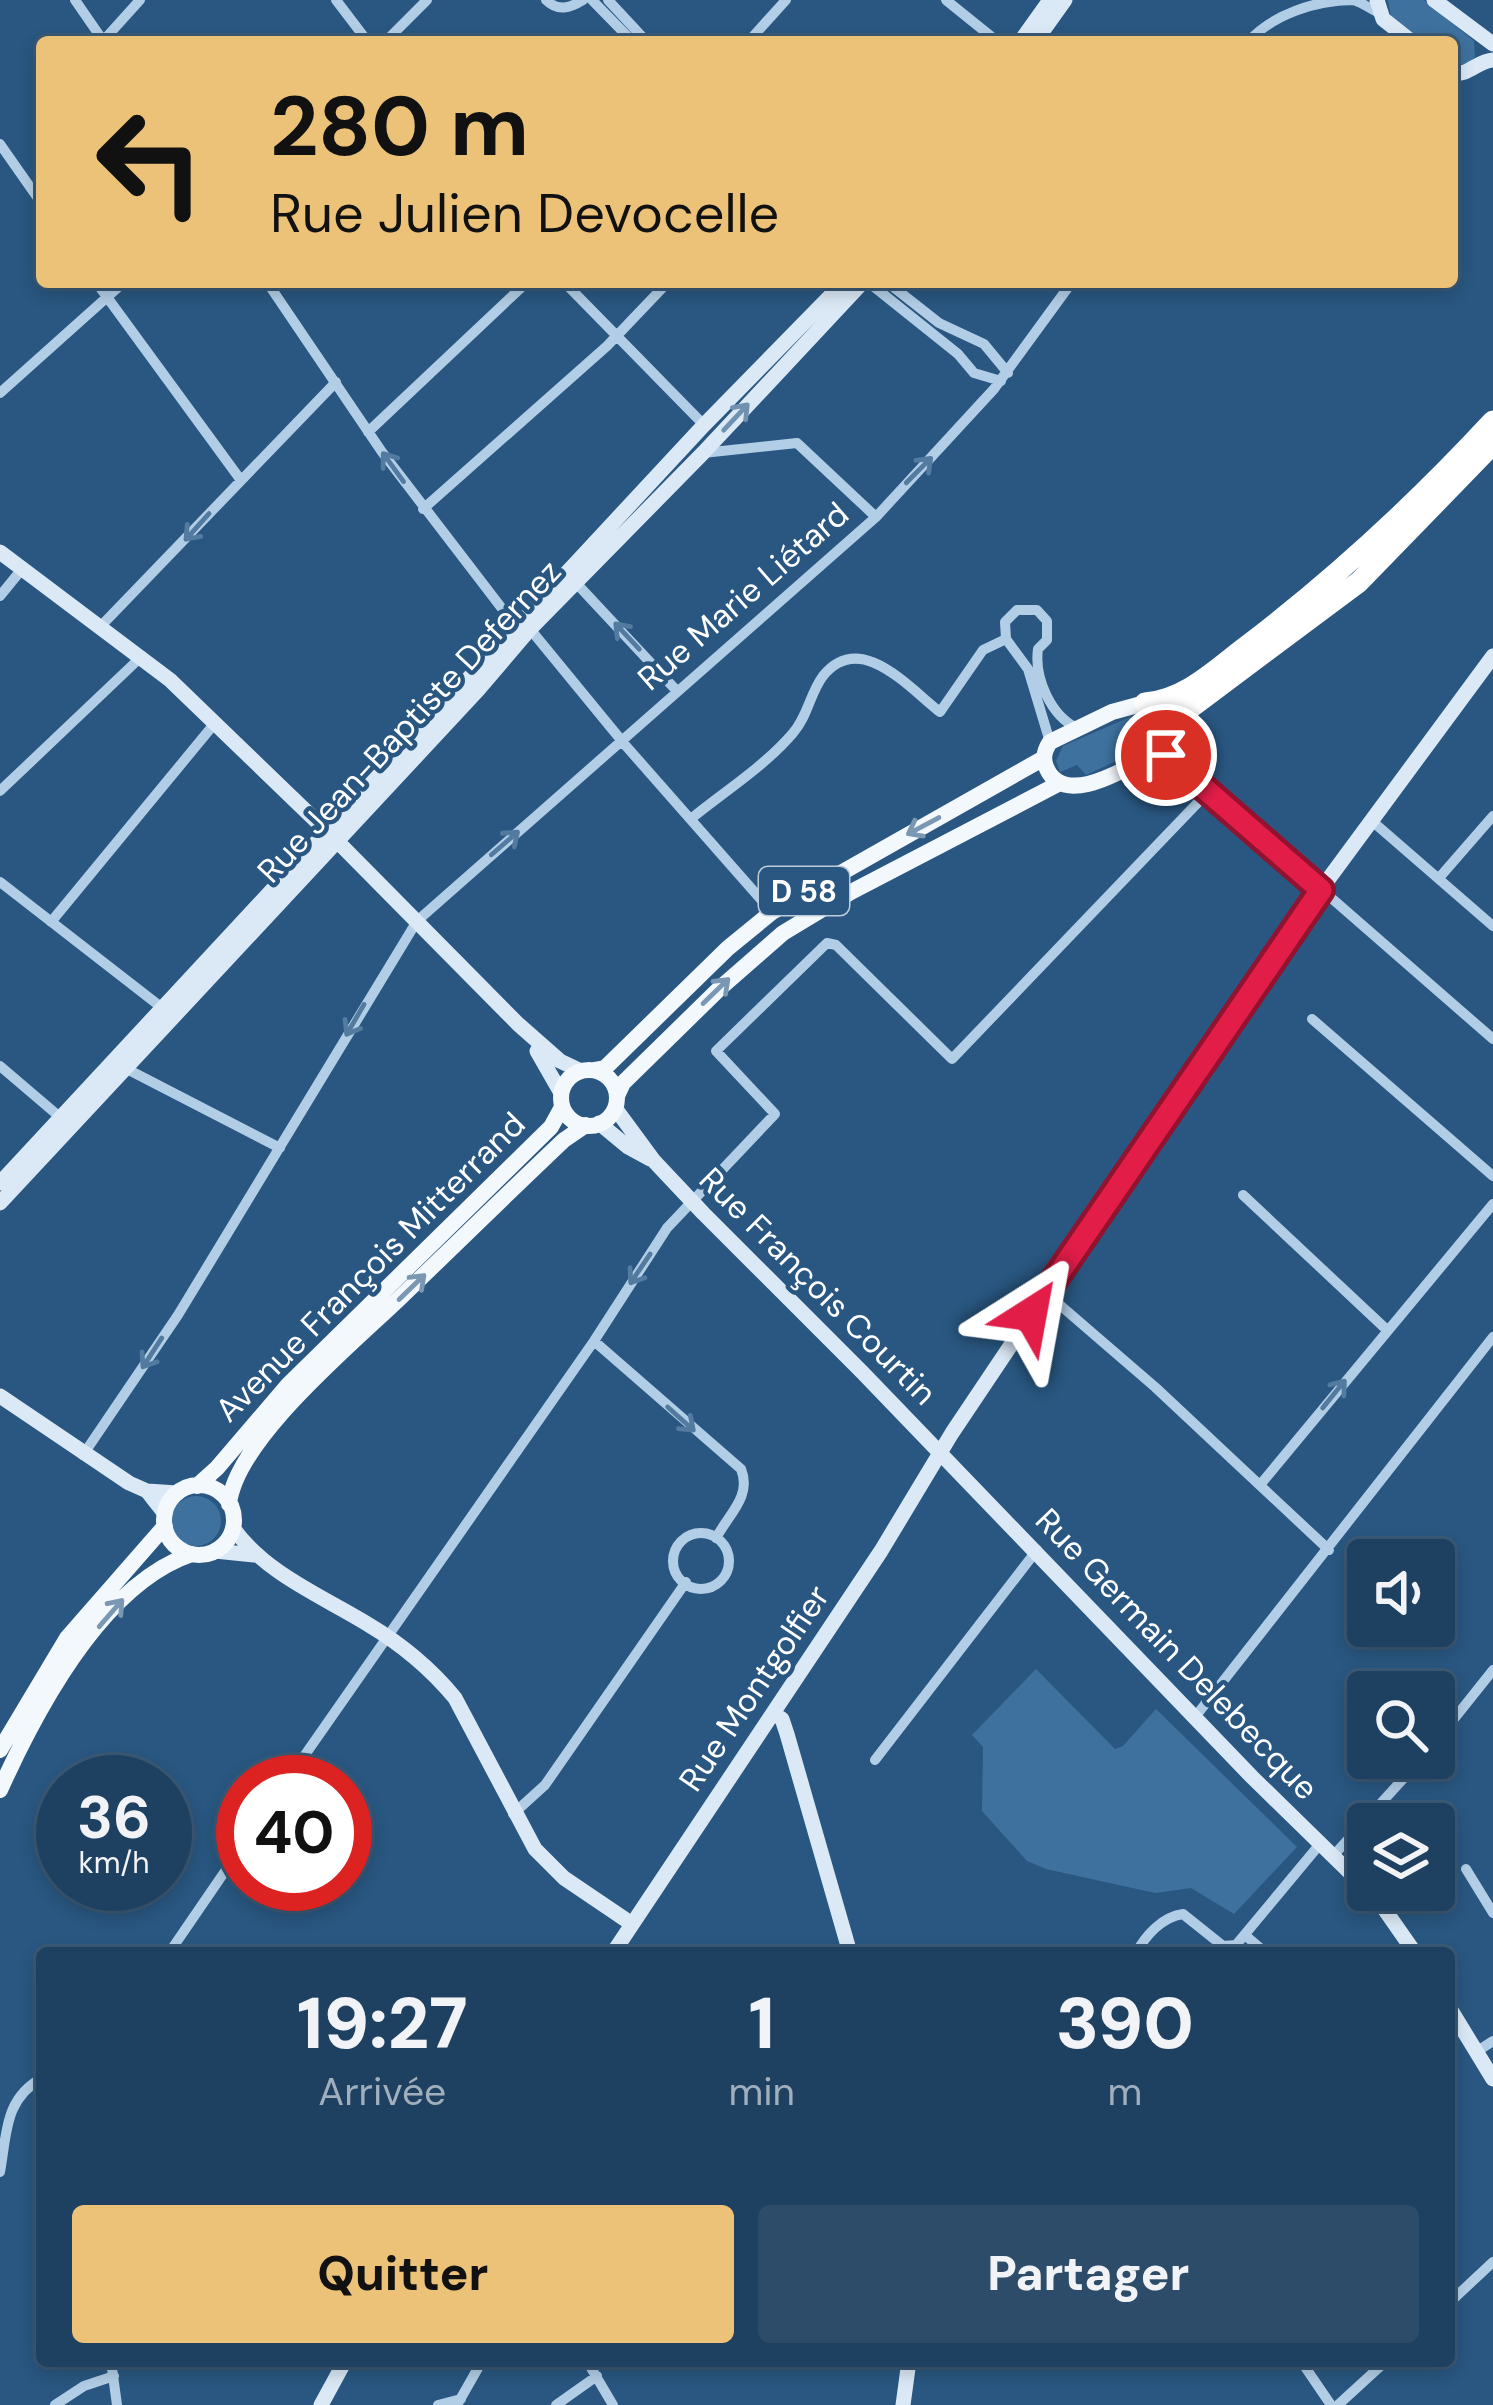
<!DOCTYPE html>
<html lang="fr">
<head>
<meta charset="utf-8">
<style>
	body { margin:0; font-family:"DM Sans",sans-serif; background:#2c4c6a; color:#f1f3f6; height:100vh; display:flex; flex-direction:column; font-size:45px; white-space:nowrap }
	* { box-sizing:border-box; margin:0 }
	p { font-size:39px; color:#a1afbd }
	.icon { flex:none; width:66px; height:66px; fill:none; stroke:currentColor; stroke-width:2; stroke-linecap:round; stroke-linejoin:round }
	.map { position:relative; flex:1; overflow:hidden }
	.details { position:absolute; left:36px; top:1947px; width:1419px; height:420px; display:flex; flex-direction:column; background:#1f4161; border-radius:12px; box-shadow:0 6px 18px #0003,0 0 0 3px #3c5a76 }
	.details>* { flex:none }
	.top-card { position:absolute; left:36px; top:36px; width:1422px; height:252px; border-radius:12px; box-shadow:0 6px 18px #0003,0 0 0 3px #3c5a76; background:#ecc279; color:#111; overflow:hidden }
	.buttons { position:absolute; left:1347px; top:1539px; display:grid; gap:24px }
	.buttons a { display:grid; place-items:center; width:108px; height:108px; border-radius:12px; background:#1f4161; box-shadow:0 6px 18px #0003,0 0 0 3px #3c5a76; font-size:60px }
	.speed { position:absolute; left:36px; top:1755px; display:flex; gap:24px; font-size:60px; font-weight:700; text-align:center }
	.speed>* { display:grid; place-content:center; width:156px; height:156px; border-radius:50%; background:#1f4161; box-shadow:0 6px 18px #0003,0 0 0 3px #3c5a76; line-height:1 }
	.speed small { font-size:30px; font-weight:400 }
	.speed .limit { border:18px solid #d22; background:#fff; color:#111 }
	.pin { position:absolute; display:grid; place-items:center; width:102px; height:102px; color:#fff; margin:-51px; border:6px solid #fff; border-radius:50%; box-shadow:0 3px 12px #0007 }
	.me { position:absolute; width:132px; margin:-66px; rotate:34deg; stroke-linejoin:round; filter:drop-shadow(0 0 9px #0008) }
	.turn { display:flex; align-items:center; gap:42px; height:252px; padding:0 36px; font-size:54px }
	.turn .icon { width:156px; height:156px; stroke-width:2.5 }
	.turn b { display:block; font-size:84px; line-height:102px }
	.eta { display:flex; justify-content:space-evenly; align-items:center; height:204px; text-align:center }
	.eta b { font-size:72px; font-weight:800; line-height:84px }
	.cta { display:flex; gap:24px; margin-top:auto; padding:24px 36px }
	.cta a { flex:1; height:138px; border-radius:12px; background:#ecc279; color:#111; font-size:48px; font-weight:800; line-height:138px; text-align:center }
	.cta a+a { background:#2c4c6a; color:#f1f3f6 }
	.map>svg:first-child { display:block }
</style>
</head>
<body>
<div class="map">
<svg width="1493" height="2405" viewBox="0 0 1493 2405">
	<rect width="100%" height="100%" fill="#295781"/>
	<path fill="#3e719e" d="M 1388,0 L 1424,0 L 1474,41 L 1475,57 L 1469,63 L 1453,66 L 1452,42 L 1422,42 L 1391,17 Z
		M 1137,714 C 1150,716 1156,722 1156,736 L 1149,746 L 1086,775 L 1077,765 L 1060,772 L 1056,761 L 1063,746 Z
		M171 1521a25 25 0 1 1 50 0a25 25 0 1 1-50 0Z
		M 1036,1669 L 1115,1749 L 1123,1746 L 1156,1709 L 1297,1847 L 1234,1914 L 1191,1888 L 1155,1893 L 1046,1869 L 1027,1861 L 982,1811 L 983,1747 L 972,1735 Z"/>
	<g fill="none" stroke-linecap="round" stroke-linejoin="round">
		<path stroke="#b2cee6" stroke-width="10" d="M 75,0 L 104,42
			M 336,0 L 368,42
			M 546,0 C 558,12 570,8 583,0
			M 592,0 L 633,42
			M 608,0 L 647,42
			M 946,0 L 998,42
			M 103,41 L 140,0
			M 385,42 L 427,0
			M 748,42 L 786,0
			M 1248,42 C 1272,15 1315,0 1353,0 C 1361,2 1371,9 1379,13
			M 0,144 L 42,204
			M 96,282 L 240,479
			M 267,282 L 382,452 L 510,619 L 530,629 L 626,746 L 772,912
			M 564,282 L 704,425
			M 868,282 L 958,354 L 974,373 L 1001,381
			M 887,282 L 939,323 L 984,344 L 1008,373
			M 0,393 L 124,282
			M 368,432 L 527,282
			M 703,453 L 797,443 L 876,517
			M 423,509 L 607,346 L 668,282
			M 577,584 L 676,690
			M 0,596 L 22,569
			M 100,627 L 336,382
			M 1050,742 L 1028,669 L 1006,639 L 1005,622 L 1017,610 L 1037,610 L 1047,621 L 1047,640 L 1038,649 C 1034,678 1051,716 1077,728
			M 0,791 L 142,656
			M 692,818 C 725,791 765,766 793,733 C 808,716 810,693 823,676 C 860,630 908,687 940,712 L 983,650 L 1006,639
			M 1372,821 L 1493,926
			M 1439,878 L 1493,816
			M 0,882 L 161,1007
			M 1321,889 L 1493,1039
			M 51,922 L 215,723
			M 1312,1019 L 1493,1176
			M 0,1066 L 61,1118
			M 123,1067 L 280,1148
			M 1243,1195 L 1387,1330
			M 1046,1293 L 1155,1387 L 1329,1550
			M 594,1341 L 741,1469 C 752,1496 729,1514 716,1538
			M 83,1455 L 178,1315 L 417,921 L 876,517 L 994,389 L 1072,282
			M 1260,1485 L 1493,1204
			M673 1561a28 28 0 1 1 56 0a28 28 0 1 1-56 0Z
			M 1195,1717 L 1493,1337
			M 1434,1744 L 1493,1670
			M 875,1760 L 1037,1550
			M 286,1782 L 594,1341 L 667,1228 L 775,1114 L 716,1051 L 827,943 L 836,945 L 952,1059 L 1208,792
			M 513,1814 L 545,1785 L 686,1582
			M 1333,1856 L 1422,1758
			M 1466,1869 L 1493,1913
			M 1246,1936 L 1266,1953
			M 169,1953 L 243,1845
			M 1136,1953 C 1146,1935 1162,1917 1183,1914 L 1223,1946 L 1236,1945 L 1320,1844
			M 1476,2052 L 1493,2041
			M 0,2172 C 7,2134 4,2099 42,2078
			M 1449,2303 L 1493,2262
			M 111,2361 L 117,2405
			M 587,2361 L 613,2405
			M 1301,2361 L 1331,2405
			M 55,2405 L 84,2386 L 114,2376
			M 438,2405 L 461,2399
			M 457,2405 L 482,2361
			M 556,2405 L 597,2376
			M 1338,2405 L 1386,2361"/>
		<path stroke="#dbe9f6" stroke-width="15" d="M 1377,0 L 1383,19 L 1412,42
			M 1434,0 L 1493,44
			M 1020,42 L 1050,0
			M 1035,42 L 1065,0
			M 1452,73 C 1469,76 1477,61 1493,60
			M 0,552 L 170,680 L 337,841 L 518,1024 L 560,1061 L 581,1071
			M 1160,749 L 1321,889
			M 537,1051 L 561,1093
			M 615,1108 L 654,1161 L 703,1213 L 862,1372 L 1252,1777 L 1378,1900 L 1415,1953
			M 599,1123 L 628,1147 L 650,1159
			M 0,1183 L 704,425 L 844,282
			M 0,1203 L 478,690 L 530,629 L 703,453 L 863,282
			M 0,1396 L 129,1483 L 147,1491 L 177,1493
			M 147,1491 L 165,1514
			M 233,1528 C 266,1574 322,1596 369,1625 C 401,1644 431,1669 455,1698 L 535,1849 L 564,1878 L 632,1924
			M 215,1551 L 254,1555
			M 774,1714 L 782,1719 L 787,1734 L 850,1953
			M 613,1953 L 881,1551 L 952,1433 L 1212,1045 L 1327,881 L 1493,656
			M 1449,2007 L 1493,2079
			M 321,2405 L 345,2361
			M 903,2405 L 909,2361"/>
		<path stroke="#f3f8fd" stroke-width="16" d="M 1145,703 L 1162,713 L 1168,731 L 1160,749 L 1151,756 C 1126,768 1065,808 1047,769 C 1042,759 1044,751 1050,742 L 1112,712 Z
			M 594,1070 L 605,1068 L 728,948 L 772,912 L 1044,758
			M561 1098a28 28 0 1 1 56 0a28 28 0 1 1-56 0Z
			M 617,1096 L 623,1083 L 719,989 L 783,933 L 851,892 L 1060,783
			M164 1520a35 35 0 1 1 70 0a35 35 0 1 1-70 0Z
			M 197,1486 L 217,1468 L 288,1385 L 551,1127 L 562,1107
			M 229,1504 C 236,1438 357,1340 404,1294 C 457,1243 510,1191 564,1140 L 586,1125
			M 0,1750 L 67,1638 L 165,1526
			M 0,1790 C 37,1708 102,1584 192,1554"/>
		<path stroke="#fff" stroke-width="21" d="M 1145,703 C 1186,700 1217,668 1248,645 C 1337,577 1417,503 1493,421
			M 1168,731 L 1185,712 L 1359,582 L 1493,444"/>
	</g>
	<defs><path id="oneway-shaft" d="M-6 0H5M1.5-3L5.5 0L1.5 3" fill="none" stroke-width="1.6" stroke-linecap="round" stroke-linejoin="round" transform="scale(3)"/></defs>
	<use stroke="#7091b0" href="#oneway-shaft" transform="translate(736 417) rotate(-47)"/>
	<g stroke="#527b9f">
		<use href="#oneway-shaft" transform="translate(393 467) rotate(-126)"/>
		<use href="#oneway-shaft" transform="translate(919 470) rotate(-45)"/>
		<use href="#oneway-shaft" transform="translate(197 527) rotate(132)"/>
		<use href="#oneway-shaft" transform="translate(627 636) rotate(-133)"/>
		<use href="#oneway-shaft" transform="translate(505 843) rotate(-41)"/>
		<use href="#oneway-shaft" transform="translate(355 1020) rotate(120)"/>
		<use href="#oneway-shaft" transform="translate(640 1269) rotate(124)"/>
		<use href="#oneway-shaft" transform="translate(152 1353) rotate(123)"/>
		<use href="#oneway-shaft" transform="translate(1334 1394) rotate(-51)"/>
		<use href="#oneway-shaft" transform="translate(681 1419) rotate(42)"/>
	</g>
	<g stroke="#7a97b3">
		<use href="#oneway-shaft" transform="translate(923 826) rotate(152)"/>
		<use href="#oneway-shaft" transform="translate(716 991) rotate(-44)"/>
		<use href="#oneway-shaft" transform="translate(412 1287) rotate(-44)"/>
		<use href="#oneway-shaft" transform="translate(111 1613) rotate(-49)"/>
	</g>
	<g fill="none" stroke-linecap="round" stroke-linejoin="round">
		<g stroke="#92132f" stroke-width="30">
			<path id="route" d="M 1031,1314 L 1321,890 L 1166,755"/>
		</g>
		<use href="#route" stroke="#e11d48" stroke-width="21"/>
	</g>
	<g text-anchor="middle" dominant-baseline="central" stroke-width="9" stroke-linejoin="round" paint-order="stroke">
		<rect fill="#295781" stroke="#bfcdd9" stroke-width="3" x="759" y="867" width="90" height="48" rx="9"/>
		<g font-size="30" font-weight="bold" fill="#fff">
			<text x="804" y="891">D 58</text>
		</g>
		<g font-size="33" fill="#fff" stroke="#295781">
			<text transform="translate(743 596) rotate(-41)">Rue Marie Liétard</text>
			<text transform="translate(409 721) rotate(-47)">Rue Jean-Baptiste Defernez</text>
			<text transform="translate(370 1267) rotate(-45)">Avenue François Mitterrand</text>
			<text transform="translate(818 1286) rotate(45)">Rue François Courtin</text>
			<text transform="translate(1177 1654) rotate(46)">Rue Germain Delebecque</text>
			<text transform="translate(754 1688) rotate(-56)">Rue Montgolfier</text>
		</g>
	</g>
</svg>
<div class="buttons">
<a><svg class="icon" aria-label="sound" viewBox="0 0 24 24"><path d="M4 9h4l5-4v14l-5-4H4zM17 9q2 3 0 6"/></svg></a>
<a><svg class="icon" aria-label="search" viewBox="0 0 24 24"><circle cx="10" cy="10" r="6"/><path d="M15 15l6 6"/></svg></a>
<a><svg class="icon" aria-label="layers" viewBox="0 0 24 24"><path d="M12 4l9 5-9 5-9-5zM3 14l9 5 9-5"/></svg></a>
</div>
<div class="speed"><div>36<small>km/h</small></div><div class="limit">40</div></div>
<div class="pin" style="left:1166px;top:755px;background:#d93025"><svg class="icon" aria-label="arrive" viewBox="0 0 24 24"><path d="M6 21V4h12l-3 4 3 4H6"/></svg></div>
<svg class="me" style="left:1031px;top:1314px" viewBox="-20 -20 40 40"><path d="M0-17L14 15 0 8-14 15z" fill="#e11d48" stroke="#fff" stroke-width="4"/></svg>
<div class="top-card">
<div class="turn"><svg class="icon" aria-label="left" viewBox="0 0 24 24"><path d="M17 20v-9H6M10 6l-5 5 5 5"/></svg><div><b>280 m</b>Rue Julien Devocelle</div></div>
</div>
<section class="details">
<div class="eta">
<div><b>19:27</b><p>Arrivée</p></div>
<div><b>1</b><p>min</p></div>
<div><b>390</b><p>m</p></div>
</div>
<div class="cta"><a>Quitter</a><a>Partager</a></div>
</section>
</div>
</body>
</html>
